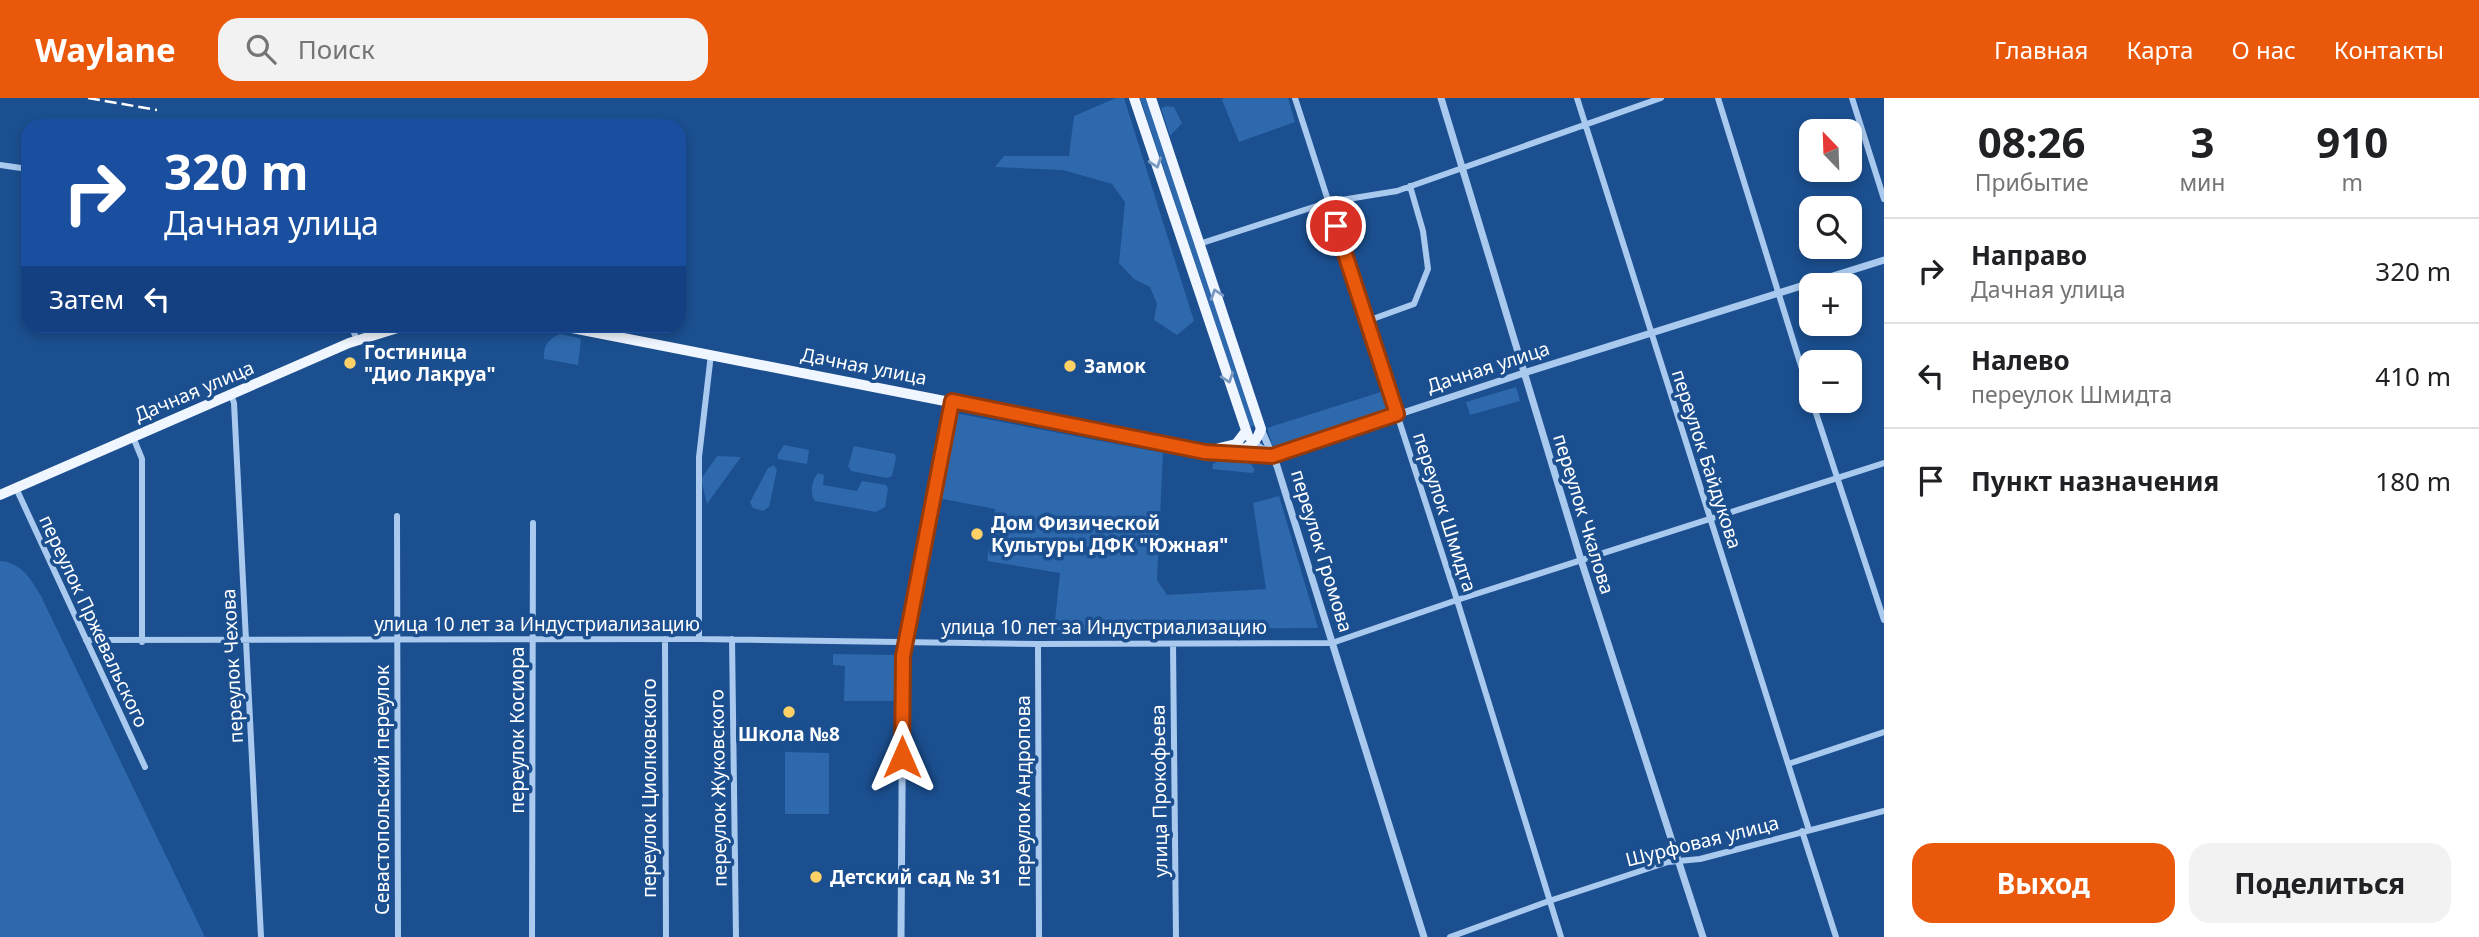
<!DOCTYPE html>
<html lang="ru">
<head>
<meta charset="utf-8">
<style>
	body { margin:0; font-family:"Noto Sans",sans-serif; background:#f2f2f2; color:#202124; height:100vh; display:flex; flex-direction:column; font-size:26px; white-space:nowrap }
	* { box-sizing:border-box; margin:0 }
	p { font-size:23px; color:#757577 }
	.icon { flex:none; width:38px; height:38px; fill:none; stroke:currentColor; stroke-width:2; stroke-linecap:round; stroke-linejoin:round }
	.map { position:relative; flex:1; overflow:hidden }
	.drawer { display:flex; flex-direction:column; background:#fff; width:595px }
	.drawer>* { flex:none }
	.guide { position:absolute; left:21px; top:21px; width:665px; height:214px; border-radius:21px; box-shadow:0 4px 10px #0003; background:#1a4fa0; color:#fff; overflow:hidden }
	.needle { width:46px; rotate:337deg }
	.fabs { position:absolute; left:1799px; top:21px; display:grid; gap:14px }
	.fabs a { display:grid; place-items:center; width:63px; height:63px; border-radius:14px; background:#fff; box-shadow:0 4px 10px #0003; font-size:35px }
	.pin { position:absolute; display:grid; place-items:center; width:60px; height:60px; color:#fff; margin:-30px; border:4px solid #fff; border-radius:50%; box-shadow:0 2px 7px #0007 }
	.me { position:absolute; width:77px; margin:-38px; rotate:0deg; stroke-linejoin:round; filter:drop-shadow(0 0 5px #0008) }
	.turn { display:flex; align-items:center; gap:24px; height:147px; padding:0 28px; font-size:32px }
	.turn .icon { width:91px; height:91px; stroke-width:2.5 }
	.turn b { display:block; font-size:49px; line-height:60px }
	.then { display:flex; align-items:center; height:66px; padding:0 28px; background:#0003; gap:14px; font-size:26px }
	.eta { display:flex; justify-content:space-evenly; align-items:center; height:119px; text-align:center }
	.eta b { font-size:42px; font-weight:700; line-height:49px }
	.action { display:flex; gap:14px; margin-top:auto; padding:14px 28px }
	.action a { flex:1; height:80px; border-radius:21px; background:#ea580c; color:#fff; font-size:28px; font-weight:700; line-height:80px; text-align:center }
	.action a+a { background:#f2f2f2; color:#202124 }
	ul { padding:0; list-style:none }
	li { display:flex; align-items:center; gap:21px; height:105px; padding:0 28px; border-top:2px solid #e0e0e0 }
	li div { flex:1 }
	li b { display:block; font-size:26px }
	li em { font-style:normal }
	header { display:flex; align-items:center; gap:42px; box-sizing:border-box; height:98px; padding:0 35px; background:#ea580c; color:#fff }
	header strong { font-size:33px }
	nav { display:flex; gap:38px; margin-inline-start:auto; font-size:24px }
	.search { width:490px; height:63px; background:#f2f2f2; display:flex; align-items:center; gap:18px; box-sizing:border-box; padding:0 24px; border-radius:21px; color:#757577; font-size:26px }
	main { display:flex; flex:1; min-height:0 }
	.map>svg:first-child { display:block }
</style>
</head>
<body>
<header>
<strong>Waylane</strong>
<div class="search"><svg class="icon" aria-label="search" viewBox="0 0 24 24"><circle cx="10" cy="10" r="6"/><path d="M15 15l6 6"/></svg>Поиск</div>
<nav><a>Главная</a><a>Карта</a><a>О нас</a><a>Контакты</a></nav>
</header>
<main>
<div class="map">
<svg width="1884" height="839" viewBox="0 0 1884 839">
	<rect width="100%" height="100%" fill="#1b4f8f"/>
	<path fill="#2e69ad" d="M 1116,0 L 1124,0 L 1194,223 L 1177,237 L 1154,222 L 1157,206 L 1150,189 L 1134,181 L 1119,165 L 1125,104 L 1112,86 L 1063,72 L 995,69 L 1004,58 L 1069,58 L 1074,18 Z
		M 1140,0 L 1148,0 L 1256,327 L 1250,329 Z
		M 1224,0 L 1288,0 L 1295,24 L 1239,44 L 1222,2 Z
		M 1167,8 L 1174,9 L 1182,25 L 1170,38 L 1161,10 Z
		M 560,236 L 579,240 L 581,242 L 578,267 L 544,261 C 543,248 548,241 560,236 Z
		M 1516,289 L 1520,303 L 1470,317 L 1466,304 Z
		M 1381,294 L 1388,313 L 1273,349 L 1267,330 Z
		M 955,315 L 1163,355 L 1157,482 L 1167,497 L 1266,491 L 1253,405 L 1279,398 L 1318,530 L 1054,532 L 1060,475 L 987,463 L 995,411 L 938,400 Z
		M 784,347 L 809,352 L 807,366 L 778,361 L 778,356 Z
		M 854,348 L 895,356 L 896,360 L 892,378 L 887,380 L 851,373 L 848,368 Z
		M 717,358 L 741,359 L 707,406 L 701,381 Z
		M 1218,363 L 1250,365 L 1255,372 L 1252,375 L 1212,371 L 1213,366 Z
		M 774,367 L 777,372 L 769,409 L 763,413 L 753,410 L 750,404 L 768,370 Z
		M 818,375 L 824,377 L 823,387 L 857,393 L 862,383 L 886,387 L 888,391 L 885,409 L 876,414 L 815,403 C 809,396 812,382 818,375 Z
		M 0,463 C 22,465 30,480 41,498 L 205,839 L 0,839 Z
		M 833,556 L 894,557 L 894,603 L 844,603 L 845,568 L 833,567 Z
		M 785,654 L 829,655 L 829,716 L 785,716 Z"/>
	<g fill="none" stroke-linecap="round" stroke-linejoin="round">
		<path stroke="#a9c9ee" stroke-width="6" d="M 1295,0 L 1457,502 L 1561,839
			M 1577,0 L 1809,732
			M 1718,0 L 1811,300
			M 1852,0 L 1884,101
			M 0,67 L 28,71
			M 1199,146 L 1329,104 L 1397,93 L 1661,0
			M 1367,223 L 1414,206 L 1428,171 L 1423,133 L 1410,88
			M 351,228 L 355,237
			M 231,297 L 234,305 L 261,839
			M 1812,303 L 1884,522
			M 133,339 L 142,361 L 142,544
			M 16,390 L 145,669
			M 397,418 L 398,839
			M 665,541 L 666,839
			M 699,541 L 699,359 L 711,256
			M 732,541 L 736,839
			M 86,542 L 699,541 L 1038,546 L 1332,545 L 1457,502 L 1884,365
			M 1038,546 L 1039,839
			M 1173,546 L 1176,839
			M 1788,666 L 1884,634
			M 1802,733 L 1836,839
			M 532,839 L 533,425
			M 1450,839 L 1549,803 L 1668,764 L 1700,761 L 1884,713"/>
		<path stroke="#a9c9ee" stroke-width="7" d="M 1441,0 L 1581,462 L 1703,839
			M 1261,331 L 1277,368 L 1424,839
			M 1254,345 L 1271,357
			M 1233,356 L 1272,358 L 1524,275 L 1884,162
			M 901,839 L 903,558 L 952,303"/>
		<path stroke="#f0f6ff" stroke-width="10" d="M 1134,0 L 1248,338
			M 562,228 L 1205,354 C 1228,357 1253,356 1261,331 L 1151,0
			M 1219,350 L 1236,346 L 1246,333
			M 0,397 L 349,245 L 404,228"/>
		<path stroke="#fff" stroke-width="2.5" stroke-dasharray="12 5" stroke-linecap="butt" d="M 88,0 L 157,12"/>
	</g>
	<defs><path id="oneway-chevron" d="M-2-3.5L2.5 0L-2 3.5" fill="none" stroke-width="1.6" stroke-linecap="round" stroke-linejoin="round" transform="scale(1.75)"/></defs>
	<g stroke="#7b9ac1">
		<use href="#oneway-chevron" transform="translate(1156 65) rotate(72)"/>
		<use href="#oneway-chevron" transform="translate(1216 196) rotate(-108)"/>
		<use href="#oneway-chevron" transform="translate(1228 280) rotate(71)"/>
	</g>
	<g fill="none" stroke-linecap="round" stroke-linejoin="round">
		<g stroke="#983908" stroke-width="18">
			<path id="route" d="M 902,659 L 903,558 L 952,303 L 1205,354 L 1272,358 L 1397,316 L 1336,128"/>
		</g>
		<use href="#route" stroke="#ea580c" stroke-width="12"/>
	</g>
	<g fill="#ffd166" stroke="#1b4f8f" stroke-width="2.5">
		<circle cx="350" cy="265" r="7"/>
		<circle cx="1070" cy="268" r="7"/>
		<circle cx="977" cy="436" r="7"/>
		<circle cx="789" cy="614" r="7"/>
		<circle cx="816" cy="779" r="7"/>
	</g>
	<g text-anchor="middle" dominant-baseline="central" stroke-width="7" stroke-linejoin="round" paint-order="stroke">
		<g font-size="19" font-weight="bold" fill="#fff" stroke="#1b4f8f" text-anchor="start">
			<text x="364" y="254">Гостиница<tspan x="364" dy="22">"Дио Лакруа"</tspan></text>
			<text x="1084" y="268">Замок</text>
			<text x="991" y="425">Дом Физической<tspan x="991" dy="22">Культуры ДФК "Южная"</tspan></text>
			<text x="789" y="636" text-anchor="middle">Школа №8</text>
			<text x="830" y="779">Детский сад № 31</text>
		</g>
		<g font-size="19" fill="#fff" stroke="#1b4f8f">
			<text transform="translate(864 268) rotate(11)">Дачная улица</text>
			<text transform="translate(1488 269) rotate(-18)">Дачная улица</text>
			<text transform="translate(194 293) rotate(-23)">Дачная улица</text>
			<text transform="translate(1707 361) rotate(72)">переулок Байдукова</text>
			<text transform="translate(1445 414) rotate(72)">переулок Шмидта</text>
			<text transform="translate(1584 416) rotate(73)">переулок Чкалова</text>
			<text transform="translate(1322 453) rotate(73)">переулок Громова</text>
			<text transform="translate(94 523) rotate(65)">переулок Пржевальского</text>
			<text x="537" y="526">улица 10 лет за Индустриализацию</text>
			<text x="1104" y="529">улица 10 лет за Индустриализацию</text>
			<text transform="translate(232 568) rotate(-93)">переулок Чехова</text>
			<text transform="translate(517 632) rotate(-90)">переулок Косиора</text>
			<text transform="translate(649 690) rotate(-90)">переулок Циолковского</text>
			<text transform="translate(718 690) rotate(-91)">переулок Жуковского</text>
			<text transform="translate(382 692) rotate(-90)">Севастопольский переулок</text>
			<text transform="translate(1023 693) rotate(-90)">переулок Андропова</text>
			<text transform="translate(1159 693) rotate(-91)">улица Прокофьева</text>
			<text transform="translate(1702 743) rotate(-14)">Шурфовая улица</text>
		</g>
	</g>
</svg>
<div class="fabs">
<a><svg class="needle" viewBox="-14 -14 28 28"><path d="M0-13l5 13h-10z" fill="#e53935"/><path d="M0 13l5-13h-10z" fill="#757577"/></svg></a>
<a><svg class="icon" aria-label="search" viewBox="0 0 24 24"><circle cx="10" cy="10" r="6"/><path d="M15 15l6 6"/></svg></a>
<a>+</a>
<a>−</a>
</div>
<div class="pin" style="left:1336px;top:128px;background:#d93025"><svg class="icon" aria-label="arrive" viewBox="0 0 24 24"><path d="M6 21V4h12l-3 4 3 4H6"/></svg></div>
<svg class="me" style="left:902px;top:659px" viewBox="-20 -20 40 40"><path d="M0-17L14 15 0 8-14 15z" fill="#ea580c" stroke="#fff" stroke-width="4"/></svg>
<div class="guide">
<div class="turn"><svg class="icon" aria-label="right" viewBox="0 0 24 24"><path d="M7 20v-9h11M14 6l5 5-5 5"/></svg><div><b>320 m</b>Дачная улица</div></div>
<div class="then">Затем<svg class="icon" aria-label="left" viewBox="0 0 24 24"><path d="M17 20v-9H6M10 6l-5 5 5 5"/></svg></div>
</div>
</div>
<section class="drawer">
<div class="eta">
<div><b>08:26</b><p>Прибытие</p></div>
<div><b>3</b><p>мин</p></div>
<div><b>910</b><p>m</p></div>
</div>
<ul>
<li><svg class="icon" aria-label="right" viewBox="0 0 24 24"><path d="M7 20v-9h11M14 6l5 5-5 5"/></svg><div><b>Направо</b><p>Дачная улица</p></div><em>320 m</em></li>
<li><svg class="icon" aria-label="left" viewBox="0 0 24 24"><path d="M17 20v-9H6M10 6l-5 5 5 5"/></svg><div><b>Налево</b><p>переулок Шмидта</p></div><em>410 m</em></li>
<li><svg class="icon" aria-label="arrive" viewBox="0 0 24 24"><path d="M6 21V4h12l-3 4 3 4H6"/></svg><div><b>Пункт назначения</b></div><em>180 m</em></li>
</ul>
<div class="action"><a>Выход</a><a>Поделиться</a></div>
</section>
</main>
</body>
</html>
